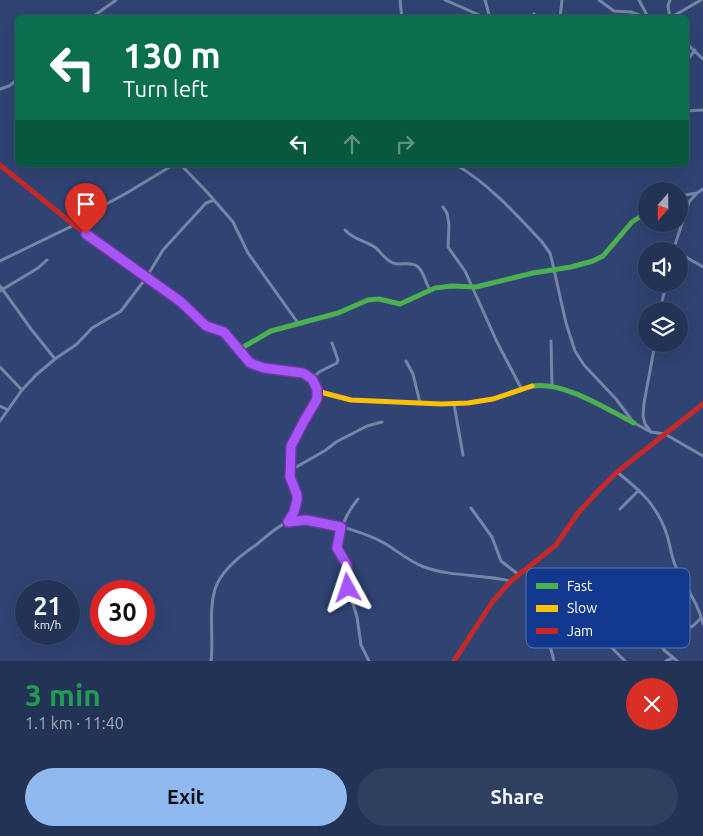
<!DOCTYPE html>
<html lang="en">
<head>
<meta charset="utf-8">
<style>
	body { margin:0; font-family:Ubuntu,sans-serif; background:#2f3f60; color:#f1f3f6; height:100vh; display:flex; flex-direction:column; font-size:19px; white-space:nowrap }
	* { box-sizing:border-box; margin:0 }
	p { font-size:16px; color:#a3aab9 }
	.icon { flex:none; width:28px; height:28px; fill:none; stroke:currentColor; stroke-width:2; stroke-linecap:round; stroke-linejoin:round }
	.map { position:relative; height:661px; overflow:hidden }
	.sheet { display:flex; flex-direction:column; background:#233356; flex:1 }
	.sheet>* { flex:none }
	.top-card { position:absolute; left:15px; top:15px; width:674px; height:152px; border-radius:8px; box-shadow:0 5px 20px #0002,0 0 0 1px #404e6c; background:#0b6e4f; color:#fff; overflow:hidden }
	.needle { width:32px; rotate:200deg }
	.buttons { position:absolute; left:638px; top:182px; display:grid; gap:10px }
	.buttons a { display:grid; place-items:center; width:50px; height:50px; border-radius:50%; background:#233356; box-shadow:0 5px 20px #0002,0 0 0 1px #404e6c; font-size:25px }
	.speed { position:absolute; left:15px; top:580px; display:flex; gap:10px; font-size:25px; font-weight:700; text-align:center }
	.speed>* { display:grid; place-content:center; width:65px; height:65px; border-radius:50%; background:#233356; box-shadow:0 5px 20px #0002,0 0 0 1px #404e6c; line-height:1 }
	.speed small { font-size:12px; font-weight:400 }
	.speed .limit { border:8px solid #d22; background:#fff; color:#111 }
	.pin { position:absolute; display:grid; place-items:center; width:42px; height:42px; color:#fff; margin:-51px -21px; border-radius:50% 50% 50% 0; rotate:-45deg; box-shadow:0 0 5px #0007 }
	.pin .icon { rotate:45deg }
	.me { position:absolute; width:55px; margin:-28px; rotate:355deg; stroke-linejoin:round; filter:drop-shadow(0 0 4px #0008) }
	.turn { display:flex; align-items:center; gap:18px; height:105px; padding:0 25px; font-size:22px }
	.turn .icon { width:65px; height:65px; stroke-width:2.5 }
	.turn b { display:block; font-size:35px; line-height:42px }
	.lanes { display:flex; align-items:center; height:48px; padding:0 25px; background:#0003; justify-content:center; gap:25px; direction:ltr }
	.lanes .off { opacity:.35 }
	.round { display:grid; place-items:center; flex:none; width:52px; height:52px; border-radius:26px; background:#2f3f60 }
	.headline { display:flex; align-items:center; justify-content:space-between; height:85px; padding:0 25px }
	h1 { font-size:30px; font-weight:600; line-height:38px; color:#1e9e55 }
	.button { display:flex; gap:10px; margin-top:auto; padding:10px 25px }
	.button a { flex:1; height:58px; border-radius:30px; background:#90b9f0; color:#111; font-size:20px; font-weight:600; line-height:58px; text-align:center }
	.button a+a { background:#2f3f60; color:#f1f3f6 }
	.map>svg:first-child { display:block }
</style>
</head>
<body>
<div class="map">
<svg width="703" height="661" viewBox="0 0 703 661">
	<rect width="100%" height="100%" fill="#2f4473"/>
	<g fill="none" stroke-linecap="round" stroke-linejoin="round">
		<path stroke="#7685a6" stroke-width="3" d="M 400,0 L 402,18
			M 445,0 L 486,18
			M 485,0 L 490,18
			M 599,0 L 614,11 L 631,12 L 647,18
			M 639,0 L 648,17
			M 670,0 L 668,6 L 670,18
			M 534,14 L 535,18
			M 91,18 L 116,0
			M 560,18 L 562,0
			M 670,18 L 701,0
			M 686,43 L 703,59
			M 686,62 L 695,50
			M 0,89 L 9,86 L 18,79
			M 686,111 L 703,110
			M 181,165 L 207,192 L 233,222 L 248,253 L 298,323
			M 456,165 C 487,182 518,216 542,242 L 550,253 L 552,261 L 566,323 L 575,351 L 584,365 L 616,399 L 634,423 L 651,432
			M 679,196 L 697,193
			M 443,207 L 447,213 L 449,225 L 448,247 L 465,271 L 497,342 L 521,388
			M 345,230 C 355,241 365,240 376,248 C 382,253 385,260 393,263 C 401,266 410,261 417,266 C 424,271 425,282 430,290
			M 673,251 L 689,202 L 697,193 L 703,189
			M 679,253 L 703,267
			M 0,261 L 74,225 L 97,209 L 125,194 L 173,165
			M 0,286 L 31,329 L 55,359
			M 0,291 L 38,268 L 47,260
			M 660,311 L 666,284
			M 551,341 L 552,386
			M 655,344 L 644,403 L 643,416 L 645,424 L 651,432 L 665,434 L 703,456
			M 406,361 L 413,374 L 420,403
			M 0,367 L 22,390
			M 312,379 L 319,372 L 337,363 L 338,360 L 332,343
			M 454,404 L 463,455
			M 0,406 L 8,410
			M 0,421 L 22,390 L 36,375 L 55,359 L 77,344 L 92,328 L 121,311 L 146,278 L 163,250 L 206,203 L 214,200
			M 291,470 L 326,450 L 336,442 L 367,426 L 382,422
			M 617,472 C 641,491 657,505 667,535 C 670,544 671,555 675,565 C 684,585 698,602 703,624
			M 358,499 C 345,515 341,527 337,548 L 347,565 L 348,588 L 357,617 L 361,645 L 369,661
			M 471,508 L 492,537 L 501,561 L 519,575
			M 620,509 L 639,490
			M 289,521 C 296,511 300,500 294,488 C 293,485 290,481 290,477 C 290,474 291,449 292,446 C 296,427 319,408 317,389
			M 529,568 L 554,661
			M 637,621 L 651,632 L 658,634 L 688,628 L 693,626 L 701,618
			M 654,633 L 664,650 L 677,661
			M 607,643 L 625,661
			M 211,661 C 214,637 208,613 215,589 C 221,571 241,555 256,545 C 266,537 278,525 290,521 C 310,514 371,534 389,546 C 401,554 411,562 424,567 C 452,577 482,574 511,581
			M 666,661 L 673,658"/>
		<path stroke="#4caf50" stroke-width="5" d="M 241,351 L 245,346 L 271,331 L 338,313 L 368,300 L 379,299 L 400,304 L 435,288 L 452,286 L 476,287 L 533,273 L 571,267 L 593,261 L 603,256 L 632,222 L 646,213
			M 532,386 C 564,381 606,409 634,423"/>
		<path stroke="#ffc107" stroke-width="5" d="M 201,321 L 206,326 L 224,332 L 246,359 L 255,366 L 303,373 L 312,379 L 317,389 L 324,393 L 351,400 L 441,404 L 468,403 L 493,399 L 532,386"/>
		<path stroke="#c62828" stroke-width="5" d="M 0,165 L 74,225 L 181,303 L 201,321
			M 454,661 L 493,601 L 511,581 L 556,545 L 578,513 L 599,490 L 617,472 L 703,404"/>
	</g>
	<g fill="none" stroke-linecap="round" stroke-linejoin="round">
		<g stroke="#6d37a1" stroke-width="12">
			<path id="route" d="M 86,234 L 181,302 L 206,326 L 224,332 L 250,363 L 264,368 L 303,373 L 312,379 L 317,389 L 317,399 L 304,421 L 291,446 L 290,477 L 297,495 L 297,500 L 294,512 L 288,522 L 306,520 L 341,527 L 337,548 L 347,565 L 348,588"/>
		</g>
		<use href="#route" stroke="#a855f7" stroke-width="9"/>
	</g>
	<rect x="526" y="568" width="164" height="80" rx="8" fill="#13398f" stroke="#5a74b1" stroke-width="1"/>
	<rect x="536" y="583" width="22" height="6" fill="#4caf50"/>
	<rect x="536" y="605" width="22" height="7" fill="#ffc107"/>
	<rect x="536" y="628" width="22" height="6" fill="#c62828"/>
	<g font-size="14" fill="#fff">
		<text x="567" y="591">Fast</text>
		<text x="567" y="613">Slow</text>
		<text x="567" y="636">Jam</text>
	</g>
</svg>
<div class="buttons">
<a><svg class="needle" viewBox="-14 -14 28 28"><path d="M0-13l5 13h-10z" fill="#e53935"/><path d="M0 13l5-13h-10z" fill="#a3aab9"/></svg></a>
<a><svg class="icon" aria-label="sound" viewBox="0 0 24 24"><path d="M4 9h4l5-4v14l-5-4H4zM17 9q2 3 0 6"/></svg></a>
<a><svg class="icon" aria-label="layers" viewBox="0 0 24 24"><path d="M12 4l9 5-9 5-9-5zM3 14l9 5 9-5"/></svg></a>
</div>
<div class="speed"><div>21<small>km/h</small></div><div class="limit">30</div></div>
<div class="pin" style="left:86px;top:234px;background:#d93025"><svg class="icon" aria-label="arrive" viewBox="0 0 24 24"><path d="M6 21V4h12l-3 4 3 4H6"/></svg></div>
<svg class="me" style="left:348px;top:588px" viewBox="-20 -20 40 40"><path d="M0-17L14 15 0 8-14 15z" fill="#a855f7" stroke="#fff" stroke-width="4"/></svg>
<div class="top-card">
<div class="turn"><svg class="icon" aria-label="left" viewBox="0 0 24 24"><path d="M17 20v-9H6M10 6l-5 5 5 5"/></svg><div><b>130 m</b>Turn left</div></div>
<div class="lanes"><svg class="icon" aria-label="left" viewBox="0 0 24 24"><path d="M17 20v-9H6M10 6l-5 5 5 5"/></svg><svg class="icon off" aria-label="ahead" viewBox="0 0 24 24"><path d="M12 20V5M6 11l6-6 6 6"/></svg><svg class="icon off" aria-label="right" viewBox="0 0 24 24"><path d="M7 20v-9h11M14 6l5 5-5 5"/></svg></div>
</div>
</div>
<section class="sheet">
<div class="headline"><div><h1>3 min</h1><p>1.1 km · 11:40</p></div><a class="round" style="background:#d93025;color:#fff"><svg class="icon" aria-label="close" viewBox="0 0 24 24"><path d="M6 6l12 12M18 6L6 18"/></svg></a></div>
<div class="button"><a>Exit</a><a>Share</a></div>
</section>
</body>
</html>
